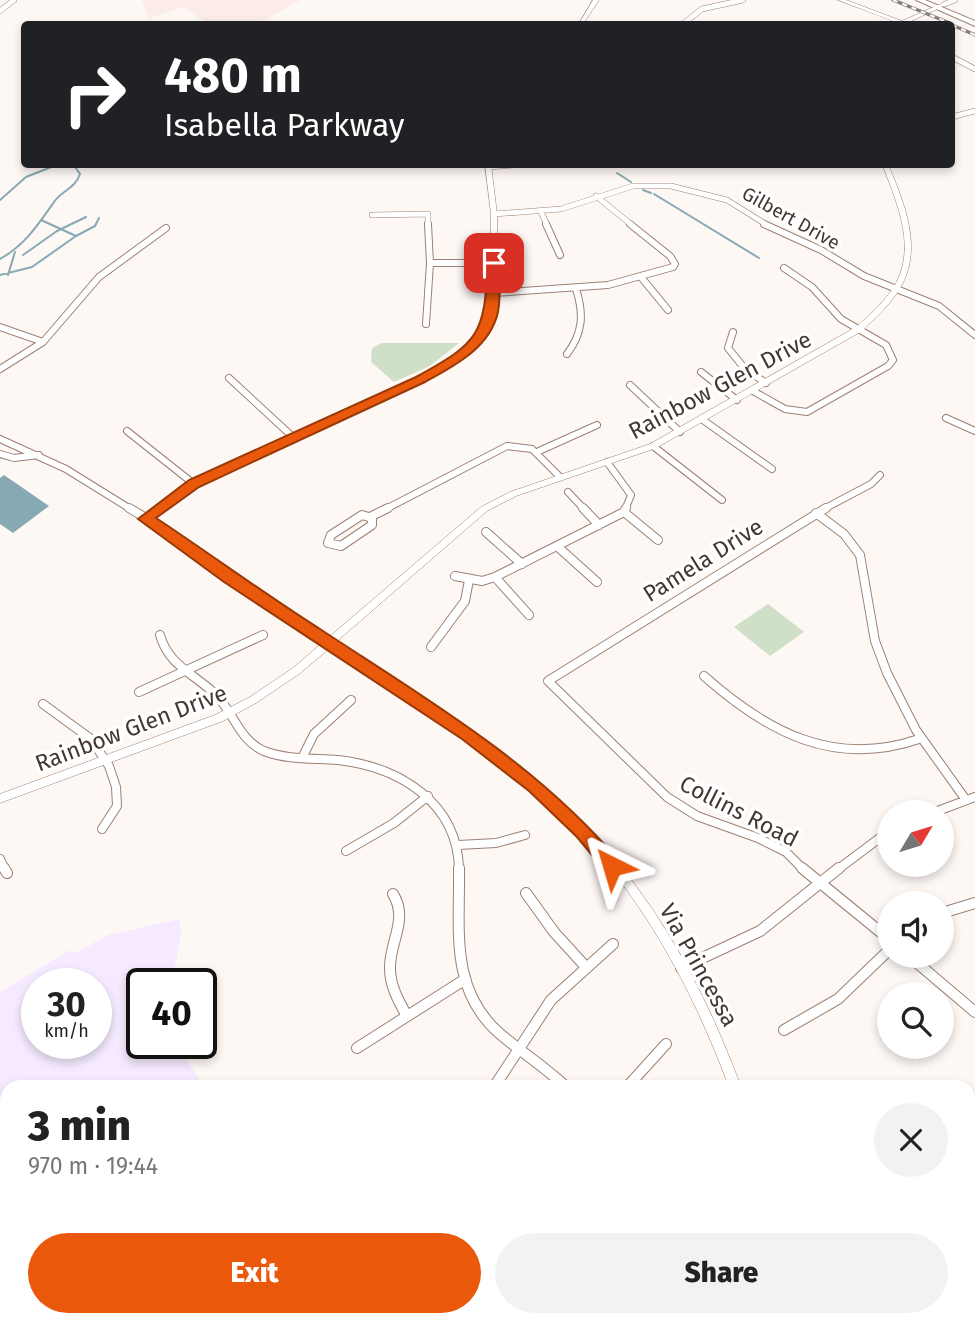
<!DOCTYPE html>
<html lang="en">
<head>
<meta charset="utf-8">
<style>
	body { margin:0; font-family:"Fira Sans",sans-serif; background:#f2f2f2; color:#222; height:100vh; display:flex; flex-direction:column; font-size:26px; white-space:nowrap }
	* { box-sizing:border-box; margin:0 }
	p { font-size:23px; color:#767676 }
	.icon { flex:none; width:38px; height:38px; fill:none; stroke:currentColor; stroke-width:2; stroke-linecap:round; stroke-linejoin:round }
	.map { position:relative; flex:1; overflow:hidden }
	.side { position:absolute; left:0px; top:1080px; width:976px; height:247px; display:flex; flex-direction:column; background:#fff; border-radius:21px 21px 0 0; box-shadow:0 4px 10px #0003 }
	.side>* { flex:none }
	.guide { position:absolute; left:21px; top:21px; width:934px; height:147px; border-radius:7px; box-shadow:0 4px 10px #0003; background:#202124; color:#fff; overflow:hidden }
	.needle { width:46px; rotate:52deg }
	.tools { position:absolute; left:877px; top:800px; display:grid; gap:14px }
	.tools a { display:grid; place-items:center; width:77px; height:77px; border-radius:50%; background:#fff; box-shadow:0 4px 10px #0003; font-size:35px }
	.speed { position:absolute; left:21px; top:968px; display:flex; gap:14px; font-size:35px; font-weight:700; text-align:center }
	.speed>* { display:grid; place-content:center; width:91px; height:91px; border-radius:50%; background:#fff; box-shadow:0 4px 10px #0003; line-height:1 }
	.speed small { font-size:18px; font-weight:400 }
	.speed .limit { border:4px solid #111; border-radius:10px; background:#fff; color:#111 }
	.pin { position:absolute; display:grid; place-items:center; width:60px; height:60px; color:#fff; margin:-30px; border-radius:14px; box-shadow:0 4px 10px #0006 }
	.me { position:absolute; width:77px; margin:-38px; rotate:320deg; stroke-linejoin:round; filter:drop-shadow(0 0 5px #0008) }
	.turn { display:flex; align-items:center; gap:24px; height:147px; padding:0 28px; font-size:32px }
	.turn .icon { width:91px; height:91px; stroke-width:2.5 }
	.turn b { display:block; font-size:49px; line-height:60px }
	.round { display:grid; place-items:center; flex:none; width:74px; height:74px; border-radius:37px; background:#f2f2f2 }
	.overview { display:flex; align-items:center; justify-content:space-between; height:119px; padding:0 28px }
	h1 { font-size:42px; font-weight:800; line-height:52px }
	.primary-button { display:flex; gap:14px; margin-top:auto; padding:14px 28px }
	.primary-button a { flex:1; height:80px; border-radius:42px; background:#ea580c; color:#fff; font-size:28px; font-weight:800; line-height:80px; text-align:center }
	.primary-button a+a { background:#f2f2f2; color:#222 }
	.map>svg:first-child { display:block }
</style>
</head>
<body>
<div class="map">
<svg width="975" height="1325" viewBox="0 0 975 1325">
	<rect width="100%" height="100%" fill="#fef8f5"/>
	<path fill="#fbebe9" d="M 142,0 L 300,0 L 258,24 L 198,24 L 205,22 L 184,7 L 149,18 Z"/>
	<path fill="#f5eaff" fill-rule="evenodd" d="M 180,919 L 181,935 L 172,983 L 142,984 L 142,1043 L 176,1043 L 204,1087 L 7,1087 L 7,1320 L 286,1320 L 280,1325 L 0,1325 L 0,992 L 68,951 L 78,952 L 108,935 ZM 37,984 L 96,984 L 96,1043 L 37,1043 Z"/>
	<path fill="#cfdfc8" d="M 382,343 L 459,343 L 430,366 L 394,382 L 371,362 L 372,348 Z
		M 768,604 L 804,632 L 770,656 L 734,627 Z"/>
	<path fill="#87a9b4" d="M 4,475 L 49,506 L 13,533 L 0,524 L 0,478 Z"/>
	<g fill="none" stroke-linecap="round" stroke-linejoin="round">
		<path stroke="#87a9b4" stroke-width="2" d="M 617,173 L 631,182
			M 643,190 L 651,193
			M 654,194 L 759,258
			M 0,200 L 26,177 L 59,164
			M 76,236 L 95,226 L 99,218
			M 23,255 L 57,231 L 86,217
			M 0,259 C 25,245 38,225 54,202 C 62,190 75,189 80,174 L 73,164
			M 0,275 L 32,267 L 76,236 L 41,220
			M 8,275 L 15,252"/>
		<g stroke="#9c8074" stroke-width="6">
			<path id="minor-far3" d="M 945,4 L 955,0
				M 0,11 L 14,0
				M 683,24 L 702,9 L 743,0
				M 952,57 L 975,69
				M 952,117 L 975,111
				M 489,167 L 524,164
				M 596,196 L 632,225
				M 541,212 L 547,225
				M 494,214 L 561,209 L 633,186 L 671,186 L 727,200 L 767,225
				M 372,215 L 428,214 L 428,225"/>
		</g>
		<g stroke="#9c8074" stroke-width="8">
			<path id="minor-far2" d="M 546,224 L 560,255
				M 764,224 L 821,250 L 864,276 L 939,306 L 975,335
				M 430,263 L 494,263
				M 641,277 L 668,310
				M 494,293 L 608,285 L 673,267 L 675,264 L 670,256 L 630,224
				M 426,324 L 430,263 L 428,224
				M 0,327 L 43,342
				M 733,332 L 728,348 L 745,369 L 766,383
				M 567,354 C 583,333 584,314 576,289
				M 0,369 L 43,342 L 99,277 L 166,228
				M 701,372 L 737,400
				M 229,378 L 294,438
				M 630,385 L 680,432
				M 753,391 L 785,409 L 807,412 L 888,366 L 893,360 L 886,345 L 841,319 L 812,287 L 784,268
				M 946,418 L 975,431
				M 703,420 L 772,469
				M 127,431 L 194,484
				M 0,439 L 66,469 L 132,510
				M 653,446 L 722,500
				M 539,451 L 597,425
				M 0,454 L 14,458 L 39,455
				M 607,462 L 631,495 L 625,510
				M 568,492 L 585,510
				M 384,510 L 507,446 L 532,449 L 560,477
				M 822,510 L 871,484 L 880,475"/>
		</g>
		<g stroke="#9c8074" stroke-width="10">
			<path id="minor-far1" d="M 129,508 L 146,518
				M 583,508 L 599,525
				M 624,512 L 658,540
				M 816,513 L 844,534 L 860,555 L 875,641 L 887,673 L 916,730 L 966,800
				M 362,515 L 372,518 L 372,525 L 341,546 L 328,543 L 331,535 Z
				M 370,517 L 388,508
				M 486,532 L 522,564
				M 558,547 L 597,582
				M 455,576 L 482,581 L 495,577 L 624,512 L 626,508
				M 495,577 L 529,615
				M 160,635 C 168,664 192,673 213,692 C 233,709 238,740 264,751 C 287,760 314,758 338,760 C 399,767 458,802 459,870
				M 431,647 L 465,601 L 469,580
				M 704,676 C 767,732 834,768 919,739
				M 139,692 L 263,635
				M 43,704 L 91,739 L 109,766 L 116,787 L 117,806 L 102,829
				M 302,758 L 314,734 L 351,700
				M 935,812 L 975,797
				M 458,845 L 496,843 L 525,835
				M 346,851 L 394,823 L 428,796
				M 0,859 L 5,870
				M 804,870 L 786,852 L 758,838 L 697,816 L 667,797 L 548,681 L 826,508
				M 837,870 L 889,831"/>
		</g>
		<g stroke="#9c8074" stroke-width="12">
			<path id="minor" d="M 4,868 L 7,873
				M 459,868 C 460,928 449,989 499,1033 C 521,1052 545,1067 566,1087
				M 802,868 L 889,939
				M 526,893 L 554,932 L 585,966
				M 393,894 C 409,920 389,942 390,969 C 390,986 399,1002 407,1016
				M 942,913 L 975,903
				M 909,956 L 975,1012
				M 681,968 L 760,931 L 839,868
				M 784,1030 L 838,999 L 889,950
				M 357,1048 L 464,980
				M 494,1087 L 551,1000 L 613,944
				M 627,1087 L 666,1044
				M 970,1130 L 975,1126
				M 547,1320 L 549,1325"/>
		</g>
		<g stroke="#9c8074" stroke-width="1">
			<path id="tertiary" d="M 593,0 L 599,0 L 583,24 L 579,24 Z
				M 838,0 L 846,0 L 902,21 L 943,3 L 948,4 L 905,24 L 898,24 L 898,23 Z
				M 485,164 L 491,164 L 497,214 L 498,293 L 495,313 L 486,335 L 473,350 L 424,381 L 197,486 L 152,518 L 195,547 L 233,577 L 328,638 L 481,507 L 510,492 L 650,444 L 856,327 C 869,316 881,305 891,291 C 919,252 898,205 882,164 L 888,164 C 905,205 924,250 899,290 C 889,306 875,318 862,331 L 656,448 L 516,496 L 487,511 L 336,642 C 385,673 435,705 482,739 C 514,762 545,785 573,813 C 652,892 702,982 741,1087 L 729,1087 C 692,987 640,891 563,816 C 494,750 410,699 330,648 L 299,674 L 256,703 L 223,721 L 0,803 L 0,794 L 215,715 L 250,697 L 293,668 L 322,643 L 227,581 L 189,551 L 142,518 L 191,482 L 418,377 L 467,346 L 479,334 L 487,313 L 490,293 L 491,214 Z
				M 805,1320 L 819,1320 L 821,1325 L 807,1325 Z"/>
		</g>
		<g stroke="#9c8074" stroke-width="2">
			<path id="primary" d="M 916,0 L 925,0 L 975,21 L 975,26 Z"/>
		</g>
		<use href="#minor-far3" stroke="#fff" stroke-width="5"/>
		<use href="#minor-far2" stroke="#fff" stroke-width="6"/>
		<use href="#minor-far1" stroke="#fff" stroke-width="8"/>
		<use href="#minor" stroke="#fff" stroke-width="10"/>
		<use href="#tertiary" fill="#fff" fill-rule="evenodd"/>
		<use href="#primary" fill="#fff" fill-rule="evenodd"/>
		<g stroke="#887f7a" stroke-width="3.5">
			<path id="rail" d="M 893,0 L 952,24
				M 952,25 L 975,35"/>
		</g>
		<use href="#rail" stroke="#fff" stroke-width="2" stroke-dasharray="5" stroke-linecap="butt"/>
	</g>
	<path fill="#ea580c" stroke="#983908" stroke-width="2" d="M 494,259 L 500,263 C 499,279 501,297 498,312 C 490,348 454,366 425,382 L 199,487 L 156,518 C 212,555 266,595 323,631 C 428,700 536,763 619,861 L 621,866 L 619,872 L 612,874 L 606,872 L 577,837 L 529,791 L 462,739 L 224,582 L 138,519 L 189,480 L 416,377 C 480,342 484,335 488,263 Z"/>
	<g text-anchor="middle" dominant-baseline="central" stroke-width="7" stroke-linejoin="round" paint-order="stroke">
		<g font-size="19" fill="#433732" stroke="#fff">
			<text transform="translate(791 218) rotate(29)">Gilbert Drive</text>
		</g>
		<g font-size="23" fill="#433732" stroke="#fff">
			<text transform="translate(720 385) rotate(-28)">Rainbow Glen Drive</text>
			<text transform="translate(703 560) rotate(-32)">Pamela Drive</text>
			<text transform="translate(131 728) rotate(-21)">Rainbow Glen Drive</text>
			<text transform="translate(739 811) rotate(27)">Collins Road</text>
			<text transform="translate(699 965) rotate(61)">Via Princessa</text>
		</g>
	</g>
</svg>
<div class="tools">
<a><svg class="needle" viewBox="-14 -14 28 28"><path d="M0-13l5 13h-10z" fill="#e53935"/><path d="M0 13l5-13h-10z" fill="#767676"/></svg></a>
<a><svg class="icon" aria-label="sound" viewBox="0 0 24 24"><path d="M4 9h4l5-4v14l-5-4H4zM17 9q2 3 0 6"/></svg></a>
<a><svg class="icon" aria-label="search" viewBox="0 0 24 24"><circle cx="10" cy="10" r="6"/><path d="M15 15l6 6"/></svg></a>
</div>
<div class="speed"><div>30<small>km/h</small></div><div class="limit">40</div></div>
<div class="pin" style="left:494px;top:263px;background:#d93025"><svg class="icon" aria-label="arrive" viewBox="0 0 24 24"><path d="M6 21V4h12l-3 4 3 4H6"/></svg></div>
<svg class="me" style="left:612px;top:866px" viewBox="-20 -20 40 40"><path d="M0-17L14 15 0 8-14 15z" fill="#ea580c" stroke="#fff" stroke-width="4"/></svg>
<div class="guide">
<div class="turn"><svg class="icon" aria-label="right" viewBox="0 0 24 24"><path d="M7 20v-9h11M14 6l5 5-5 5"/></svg><div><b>480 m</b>Isabella Parkway</div></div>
</div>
<section class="side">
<div class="overview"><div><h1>3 min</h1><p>970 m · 19:44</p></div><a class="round"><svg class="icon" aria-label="close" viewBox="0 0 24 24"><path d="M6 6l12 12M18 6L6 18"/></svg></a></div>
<div class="primary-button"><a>Exit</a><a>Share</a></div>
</section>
</div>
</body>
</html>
